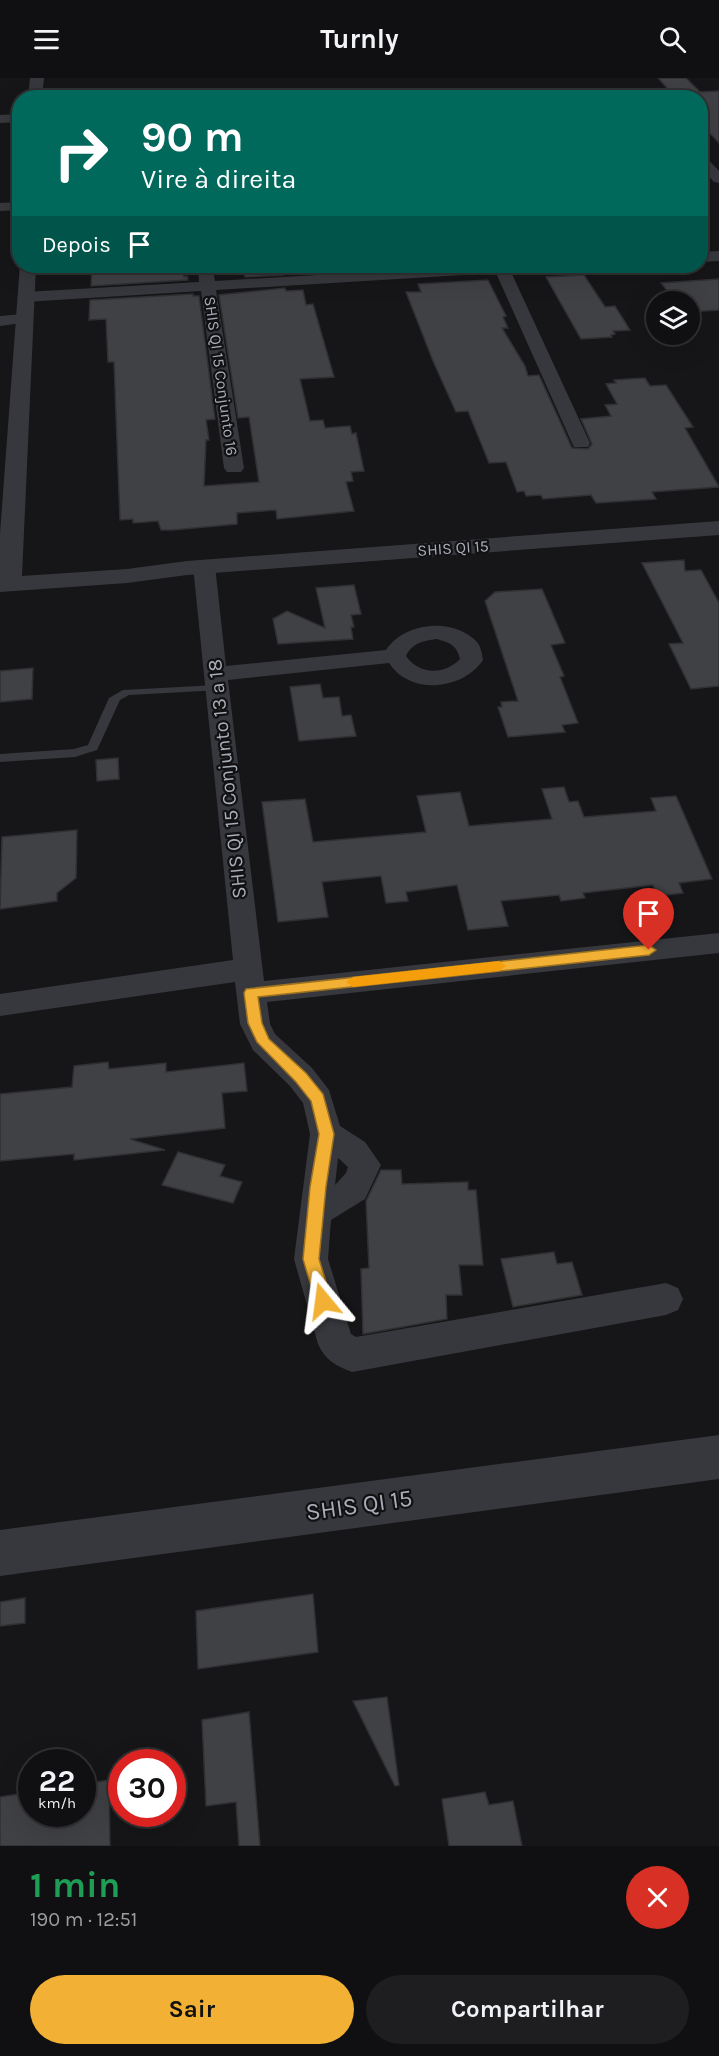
<!DOCTYPE html>
<html lang="pt">
<head>
<meta charset="utf-8">
<style>
	body { margin:0; font-family:Karla,sans-serif; background:#1e1e20; color:#f1f3f6; height:100vh; display:flex; flex-direction:column; font-size:22px; white-space:nowrap }
	* { box-sizing:border-box; margin:0 }
	p { font-size:20px; color:#9c9d9f }
	.icon { flex:none; width:33px; height:33px; fill:none; stroke:currentColor; stroke-width:2; stroke-linecap:round; stroke-linejoin:round }
	.map { position:relative; height:1768px; overflow:hidden }
	.sheet { display:flex; flex-direction:column; background:#101012; flex:1 }
	.sheet>* { flex:none }
	.banner { position:absolute; left:12px; top:12px; width:696px; height:183px; border-radius:24px; box-shadow:0 6px 24px #0002,0 0 0 2px #303032; background:#00695c; color:#fff; overflow:hidden }
	.buttons { position:absolute; left:646px; top:213px; display:grid; gap:12px }
	.buttons a { display:grid; place-items:center; width:54px; height:54px; border-radius:50%; background:#101012; box-shadow:0 6px 24px #0002,0 0 0 2px #303032; font-size:30px }
	.speed { position:absolute; left:18px; top:1671px; display:flex; gap:12px; font-size:30px; font-weight:700; text-align:center }
	.speed>* { display:grid; place-content:center; width:78px; height:78px; border-radius:50%; background:#101012; box-shadow:0 6px 24px #0002,0 0 0 2px #303032; line-height:1 }
	.speed small { font-size:15px; font-weight:400 }
	.speed .limit { border:9px solid #d22; background:#fff; color:#111 }
	.pin { position:absolute; display:grid; place-items:center; width:51px; height:51px; color:#fff; margin:-62px -26px; border-radius:50% 50% 50% 0; rotate:-45deg; box-shadow:0 0 6px #0007 }
	.pin .icon { rotate:45deg }
	.me { position:absolute; width:66px; margin:-33px; rotate:344deg; stroke-linejoin:round; filter:drop-shadow(0 0 4px #0008) }
	.turn { display:flex; align-items:center; gap:21px; height:126px; padding:0 30px; font-size:27px }
	.turn .icon { width:78px; height:78px; stroke-width:2.5 }
	.turn b { display:block; font-size:42px; line-height:51px }
	.then { display:flex; align-items:center; height:57px; padding:0 30px; background:#0003; gap:12px; font-size:22px }
	.round { display:grid; place-items:center; flex:none; width:63px; height:63px; border-radius:32px; background:#1e1e20 }
	.headline { display:flex; align-items:center; justify-content:space-between; height:102px; padding:0 30px }
	h1 { font-size:36px; font-weight:700; line-height:45px; color:#1e9e55 }
	.primary-button { display:flex; gap:12px; margin-top:auto; padding:12px 30px }
	.primary-button a { flex:1; height:69px; border-radius:36px; background:#f2b134; color:#111; font-size:24px; font-weight:700; line-height:69px; text-align:center }
	.primary-button a+a { background:#1e1e20; color:#f1f3f6 }
	header { display:flex; justify-content:space-between; align-items:center; height:78px; padding:0 30px; background:#101012; font-size:27px; font-weight:700 }
	.map>svg:first-child { display:block }
</style>
</head>
<body>
<header><svg class="icon" aria-label="menu" viewBox="0 0 24 24"><path d="M4 6h16M4 12h16M4 18h16"/></svg>Turnly<svg class="icon" aria-label="search" viewBox="0 0 24 24"><circle cx="10" cy="10" r="6"/><path d="M15 15l6 6"/></svg></header>
<div class="map">
<svg width="719" height="1768" viewBox="0 0 719 1768">
	<rect width="100%" height="100%" fill="#161618"/>
	<path fill="#404145" stroke="#303034" stroke-width="1.5" d="M 658,0 L 686,0 L 700,14 L 719,13 L 719,65 L 700,45 L 700,20 L 676,20 Z
		M 92,188 L 182,188 L 184,199 L 187,198 L 188,202 L 91,208 Z
		M 244,188 L 281,188 L 283,197 L 245,199 Z
		M 584,197 L 605,229 L 615,228 L 630,252 L 613,253 L 615,256 L 611,257 L 612,259 L 581,261 L 546,199 Z
		M 719,201 L 719,232 L 690,234 L 690,224 L 676,224 L 661,205 Z
		M 488,202 L 506,238 L 503,239 L 508,250 L 502,250 L 525,288 L 528,298 L 539,297 L 572,370 L 588,371 L 592,366 L 581,341 L 611,338 L 605,327 L 617,326 L 606,306 L 616,305 L 614,302 L 645,300 L 650,308 L 666,307 L 693,349 L 685,350 L 719,409 L 652,414 L 656,421 L 596,425 L 591,417 L 543,421 L 541,417 L 526,418 L 524,413 L 517,414 L 506,384 L 489,385 L 468,333 L 456,334 L 433,283 L 406,214 L 421,214 L 418,206 Z
		M 285,210 L 286,213 L 303,212 L 306,227 L 313,226 L 334,299 L 300,301 L 310,343 L 323,342 L 325,350 L 350,348 L 352,356 L 356,355 L 364,393 L 351,394 L 353,403 L 346,404 L 354,433 L 277,441 L 276,432 L 237,435 L 237,446 L 173,452 L 161,452 L 158,443 L 133,445 L 133,441 L 120,442 L 114,284 L 108,284 L 106,241 L 89,242 L 90,222 L 193,216 L 193,218 L 199,218 L 215,341 L 206,342 L 209,362 L 206,362 L 204,408 L 259,404 L 249,339 L 238,340 L 219,217 Z
		M 684,482 L 685,493 L 701,492 L 719,525 L 719,608 L 691,611 L 669,566 L 683,565 L 642,485 Z
		M 354,507 L 361,536 L 351,537 L 354,549 L 351,549 L 353,561 L 278,566 L 273,541 L 287,533 L 325,550 L 316,510 Z
		M 542,511 L 565,565 L 551,567 L 564,598 L 560,599 L 578,645 L 562,647 L 565,654 L 508,659 L 498,629 L 502,629 L 501,624 L 518,623 L 485,523 L 495,514 Z
		M 33,590 L 32,621 L 0,624 L 0,593 Z
		M 320,606 L 323,620 L 339,619 L 342,638 L 351,637 L 356,658 L 299,663 L 290,609 Z
		M 118,680 L 119,701 L 97,703 L 96,682 Z
		M 564,709 L 569,724 L 578,723 L 584,739 L 656,733 L 651,720 L 676,718 L 712,801 L 679,805 L 683,815 L 657,818 L 653,807 L 583,815 L 585,820 L 561,823 L 559,817 L 501,823 L 508,848 L 468,852 L 457,807 L 406,814 L 408,823 L 386,825 L 381,798 L 322,804 L 328,839 L 278,844 L 262,724 L 305,721 L 313,764 L 426,754 L 417,718 L 460,714 L 469,748 L 552,741 L 542,711 Z
		M 77,752 L 76,800 L 57,815 L 57,823 L 0,831 L 2,759 Z
		M 108,984 L 109,991 L 166,985 L 166,994 L 244,985 L 247,1013 L 222,1015 L 225,1050 L 130,1061 L 165,1072 L 74,1082 L 74,1076 L 0,1083 L 0,1016 L 72,1009 L 74,988 Z
		M 178,1074 L 225,1087 L 220,1098 L 242,1104 L 233,1125 L 162,1107 Z
		M 381,1092 L 401,1092 L 402,1106 L 468,1104 L 468,1112 L 476,1112 L 483,1187 L 459,1187 L 462,1217 L 446,1217 L 447,1241 L 363,1256 L 361,1191 L 369,1190 L 366,1123 Z
		M 554,1174 L 557,1186 L 572,1184 L 582,1217 L 513,1229 L 501,1181 Z
		M 313,1516 L 318,1574 L 198,1591 L 196,1533 Z
		M 25,1520 L 25,1545 L 0,1548 L 0,1524 Z
		M 387,1619 L 399,1707 L 395,1708 L 353,1623 Z
		M 249,1634 L 260,1768 L 239,1768 L 236,1724 L 206,1728 L 202,1642 Z
		M 109,1702 L 110,1768 L 0,1768 L 0,1719 L 32,1714 L 32,1736 L 82,1736 L 82,1706 Z
		M 485,1714 L 489,1727 L 513,1723 L 522,1768 L 449,1768 L 442,1721 Z"/>
	<g fill="none" stroke-linecap="round" stroke-linejoin="round">
		<path fill="#37383d" fill-rule="evenodd" d="M 217,607 L 223,610 L 221,612 L 129,617 L 120,622 L 97,672 L 75,679 L 0,684 L 0,676 L 74,671 L 88,667 L 109,620 L 123,612 Z"/>
		<path fill="#37383d" fill-rule="evenodd" d="M 20,36 L 20,44 L 0,45 L 0,37 Z
			M 700,77 L 705,78 L 719,93 L 719,105 L 714,104 L 700,89 Z
			M 20,124 L 20,132 L 0,133 L 0,125 Z
			M 719,173 L 719,183 L 700,184 L 700,174 Z
			M 198,188 L 212,188 L 215,203 L 469,188 L 545,188 L 543,191 L 511,194 L 590,365 L 588,369 L 574,369 L 572,365 L 496,195 L 216,212 L 244,390 L 241,394 L 227,394 L 224,390 L 201,213 L 25,224 L 17,219 L 25,214 L 199,204 Z
			M 23,236 L 31,241 L 29,244 L 0,248 L 0,238 Z
			M 204,482 L 211,484 L 215,488 L 226,588 L 386,572 C 405,544 453,539 477,564 C 481,569 482,576 483,582 C 463,612 410,618 389,585 L 228,602 L 264,903 L 719,855 L 719,875 L 267,924 L 270,946 L 275,956 L 312,990 L 329,1012 L 340,1048 L 365,1064 L 381,1087 L 365,1121 L 331,1142 L 328,1181 L 351,1256 L 356,1259 L 666,1205 L 678,1210 L 683,1221 L 678,1232 L 666,1237 L 352,1294 C 336,1288 325,1282 318,1266 L 294,1181 L 310,1056 L 303,1025 L 290,1008 L 253,972 L 240,946 L 235,904 L 0,938 L 0,916 L 233,882 L 193,488 L 197,484 ZM 436,561 C 449,564 457,567 460,581 C 445,597 419,597 406,578 C 412,565 423,563 436,561 ZM 338,1080 L 348,1089 L 346,1095 L 335,1107 Z"/>
		<path fill="#37383d" fill-rule="evenodd" d="M 30,0 L 44,0 L 42,20 L 28,20 Z
			M 20,186 L 36,188 L 22,498 L 127,491 L 187,483 L 719,443 L 719,457 L 187,497 L 127,505 L 0,514 L 0,456 Z
			M 719,1357 L 719,1401 L 0,1498 L 0,1452 Z"/>
	</g>
	<path fill="#f2b134" stroke="#9d7322" stroke-width="1.5" d="M 649,867 L 656,872 L 649,877 L 258,919 L 262,945 L 269,961 L 306,995 L 323,1016 L 334,1056 L 326,1109 L 319,1181 L 332,1223 L 329,1229 L 323,1231 L 317,1229 L 303,1181 L 310,1109 L 319,1056 L 311,1023 L 296,1004 L 257,964 L 248,945 L 244,915 L 246,911 Z"/>
	<path fill="#f59e0b" d="M 499,883 L 506,888 L 499,893 L 353,909 L 346,904 L 353,899 Z"/>
	<g text-anchor="middle" dominant-baseline="central" stroke-width="4.5" stroke-linejoin="round" paint-order="stroke">
		<g font-size="16" fill="#a8adb8" stroke="#111113">
			<text transform="translate(221 298) rotate(82)">SHIS QI 15 Conjunto 16</text>
			<text transform="translate(453 470) rotate(-4)">SHIS QI 15</text>
		</g>
		<g font-size="20" fill="#a8adb8" stroke="#111113">
			<text transform="translate(227 701) rotate(-96)">SHIS QI 15 Conjunto 13 a 18</text>
		</g>
		<g font-size="24" fill="#a8adb8" stroke="#111113">
			<text transform="translate(359 1427) rotate(-8)">SHIS QI 15</text>
		</g>
	</g>
</svg>
<div class="buttons">
<a><svg class="icon" aria-label="layers" viewBox="0 0 24 24"><path d="M12 4l9 5-9 5-9-5zM3 14l9 5 9-5"/></svg></a>
</div>
<div class="speed"><div>22<small>km/h</small></div><div class="limit">30</div></div>
<div class="pin" style="left:649px;top:872px;background:#d93025"><svg class="icon" aria-label="arrive" viewBox="0 0 24 24"><path d="M6 21V4h12l-3 4 3 4H6"/></svg></div>
<svg class="me" style="left:323px;top:1223px" viewBox="-20 -20 40 40"><path d="M0-17L14 15 0 8-14 15z" fill="#f2b134" stroke="#fff" stroke-width="4"/></svg>
<div class="banner">
<div class="turn"><svg class="icon" aria-label="right" viewBox="0 0 24 24"><path d="M7 20v-9h11M14 6l5 5-5 5"/></svg><div><b>90 m</b>Vire à direita</div></div>
<div class="then">Depois<svg class="icon" aria-label="arrive" viewBox="0 0 24 24"><path d="M6 21V4h12l-3 4 3 4H6"/></svg></div>
</div>
</div>
<section class="sheet">
<div class="headline"><div><h1>1 min</h1><p>190 m · 12:51</p></div><a class="round" style="background:#d93025;color:#fff"><svg class="icon" aria-label="close" viewBox="0 0 24 24"><path d="M6 6l12 12M18 6L6 18"/></svg></a></div>
<div class="primary-button"><a>Sair</a><a>Compartilhar</a></div>
</section>
</body>
</html>
